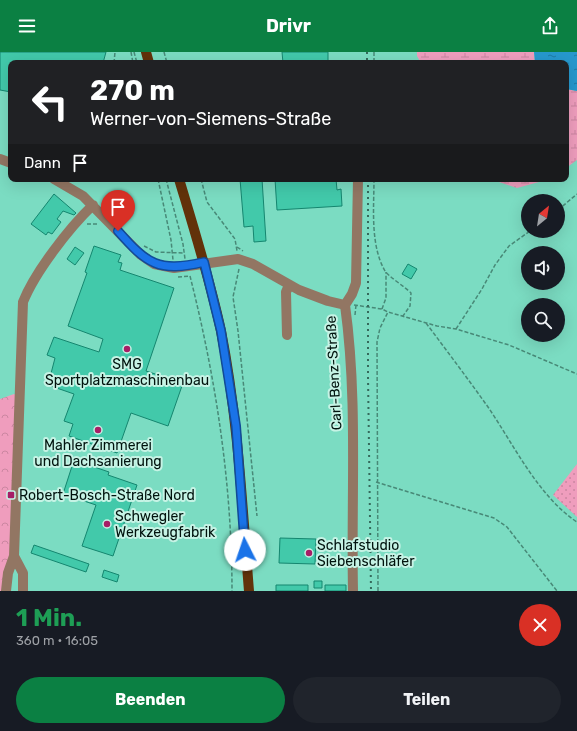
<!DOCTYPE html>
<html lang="de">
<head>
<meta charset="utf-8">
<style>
	body { margin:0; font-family:Rubik,sans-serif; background:#20242c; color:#f1f3f6; height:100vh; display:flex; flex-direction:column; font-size:15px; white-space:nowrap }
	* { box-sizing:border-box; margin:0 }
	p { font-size:13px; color:#9ea1a6 }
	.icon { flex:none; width:22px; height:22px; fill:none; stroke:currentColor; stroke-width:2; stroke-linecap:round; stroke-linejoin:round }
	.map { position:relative; height:539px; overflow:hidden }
	.side { display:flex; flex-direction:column; background:#171b24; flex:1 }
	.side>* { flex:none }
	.guide { position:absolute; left:8px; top:8px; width:561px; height:122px; border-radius:8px; box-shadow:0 4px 16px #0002; background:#202124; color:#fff; overflow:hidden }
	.needle { width:26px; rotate:30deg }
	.tools { position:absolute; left:521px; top:142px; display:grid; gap:8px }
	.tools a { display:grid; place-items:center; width:44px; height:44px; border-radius:50%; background:#171b24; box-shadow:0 4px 16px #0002; font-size:20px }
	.pin { position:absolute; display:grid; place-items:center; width:34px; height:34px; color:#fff; margin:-41px -17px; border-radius:50% 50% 50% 0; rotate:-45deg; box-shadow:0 0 4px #0007 }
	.pin .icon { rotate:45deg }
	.me { position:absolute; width:44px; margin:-22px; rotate:356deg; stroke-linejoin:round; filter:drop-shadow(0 0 3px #0008) }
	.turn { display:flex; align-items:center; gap:14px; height:84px; padding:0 16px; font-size:18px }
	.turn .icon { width:52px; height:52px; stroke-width:2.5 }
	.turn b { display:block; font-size:28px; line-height:34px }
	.then { display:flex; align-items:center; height:38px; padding:0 16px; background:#0003; gap:8px; font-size:15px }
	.round { display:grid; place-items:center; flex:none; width:42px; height:42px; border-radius:21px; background:#20242c }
	.head { display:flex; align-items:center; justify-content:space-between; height:68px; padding:0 16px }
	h1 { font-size:24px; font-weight:700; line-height:30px; color:#1e9e55 }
	.cta { display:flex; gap:8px; margin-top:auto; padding:8px 16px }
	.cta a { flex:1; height:46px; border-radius:24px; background:#0b8043; color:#fff; font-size:16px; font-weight:700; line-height:46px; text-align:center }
	.cta a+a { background:#20242c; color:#f1f3f6 }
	header { display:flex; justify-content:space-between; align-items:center; height:52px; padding:0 16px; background:#0b8043; color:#fff; font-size:18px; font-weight:700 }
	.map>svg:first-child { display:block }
</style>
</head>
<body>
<header><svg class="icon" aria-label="menu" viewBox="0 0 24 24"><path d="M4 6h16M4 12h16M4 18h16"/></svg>Drivr<svg class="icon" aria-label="share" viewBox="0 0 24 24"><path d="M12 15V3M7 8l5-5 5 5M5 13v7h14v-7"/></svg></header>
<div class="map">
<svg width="577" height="539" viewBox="0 0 577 539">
	<defs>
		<pattern id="green-dots" width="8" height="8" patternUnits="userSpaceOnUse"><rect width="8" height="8" fill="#ef9dbd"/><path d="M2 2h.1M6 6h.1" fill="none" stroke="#cb86a1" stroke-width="1.8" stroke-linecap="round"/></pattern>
		<pattern id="forest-crowns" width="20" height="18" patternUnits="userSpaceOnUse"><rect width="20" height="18" fill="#ef9dbd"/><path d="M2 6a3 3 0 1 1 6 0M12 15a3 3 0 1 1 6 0" fill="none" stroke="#cb86a1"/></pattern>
		<pattern id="wetland-marsh" width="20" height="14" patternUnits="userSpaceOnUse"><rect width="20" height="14" fill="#ef9dbd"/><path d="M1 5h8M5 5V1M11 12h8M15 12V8" fill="none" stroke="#cb86a1"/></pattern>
		<pattern id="water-ripples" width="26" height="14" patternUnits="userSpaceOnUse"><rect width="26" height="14" fill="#2698cd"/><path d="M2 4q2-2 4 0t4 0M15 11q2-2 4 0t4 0" fill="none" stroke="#1e7ba5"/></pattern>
	</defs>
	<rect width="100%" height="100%" fill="#7bdcc2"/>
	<path fill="url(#green-dots)" d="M 577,412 L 577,465 L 553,443 Z"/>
	<path fill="url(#forest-crowns)" d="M 14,342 L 20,346 L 16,449 L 6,539 L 0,539 L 0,347 Z"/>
	<path fill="url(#wetland-marsh)" d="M 417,0 L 534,0 L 535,11 L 421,11 L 417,4 Z
		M 566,37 L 577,39 L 577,108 L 566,116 Z
		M 490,127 L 550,127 L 517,136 Z"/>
	<path fill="url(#water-ripples)" d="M 534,0 L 577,0 L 577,39 L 566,37 L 566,11 L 535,11 Z"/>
	<path fill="#42c9aa" stroke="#15866f" d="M 0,0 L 106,0 L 103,11 L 11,11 L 11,40 L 0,38 Z
		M 282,0 L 328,0 L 328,11 L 283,11 Z
		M 240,127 L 262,127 L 266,189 L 254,190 L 253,174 L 244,175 Z
		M 275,127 L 336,127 L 337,138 L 341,137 L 342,154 L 277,158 Z
		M 54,142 L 76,161 L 74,163 L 63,159 L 57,167 L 61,170 L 52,182 L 48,180 L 46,183 L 31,172 Z
		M 94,194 L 121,203 L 118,210 L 122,211 L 120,218 L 174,236 L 146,319 L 183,331 L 168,374 L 131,361 L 117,401 L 69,384 L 73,372 L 64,369 L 74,342 L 48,333 L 55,306 L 47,303 L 54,285 L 99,300 L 103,287 L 68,274 L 87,221 L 85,220 Z
		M 75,195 L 84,201 L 75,213 L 67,207 Z
		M 408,212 L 417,217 L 411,227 L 402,222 Z
		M 74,408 L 109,420 L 108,423 L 137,433 L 113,504 L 82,494 L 96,453 L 63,442 Z
		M 280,486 L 316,487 L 315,512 L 279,511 Z
		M 34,493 L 89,512 L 86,520 L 31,501 Z
		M 104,518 L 119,523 L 117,530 L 102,525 Z
		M 314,529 L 322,529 L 322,536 L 314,536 Z
		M 276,533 L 308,533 L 308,539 L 276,539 Z
		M 325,533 L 346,533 L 346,539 L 325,539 Z"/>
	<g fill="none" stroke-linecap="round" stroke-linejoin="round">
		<path stroke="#488977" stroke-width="1.5" stroke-dasharray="4 2" stroke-linecap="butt" d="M 131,0 L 133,11
			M 134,0 L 137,11
			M 164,0 L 167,11
			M 374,0 L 374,11
			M 114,11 L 115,0
			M 158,127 L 171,188 L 173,208
			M 166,127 L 183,192 L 185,207
			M 201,127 L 207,150 L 235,187 L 237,199
			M 374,127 C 374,156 370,193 385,219 C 388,224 405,235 411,241 L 410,254 L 403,264
			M 558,158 L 577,142
			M 87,172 L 97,172
			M 144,194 L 156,200 L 183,201
			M 237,195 L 243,199
			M 239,217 L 233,245 L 238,279 L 257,464
			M 190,224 C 216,327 232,432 232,539
			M 178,225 L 190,224
			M 354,253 L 382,257 L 388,260 L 437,274 L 456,277 L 509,293 L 577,322
			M 382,257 L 386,246 L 386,220
			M 355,263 L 356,253
			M 426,271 C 447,299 468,327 488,355 C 514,393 538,444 577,470
			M 456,277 L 482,237 L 495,213 L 509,194 L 530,179
			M 376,430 L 494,466 L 507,475 L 557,539
			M 378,539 L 377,290 L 380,276 L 388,260"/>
		<path stroke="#927663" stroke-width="10" d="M 0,107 L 11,111
			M 54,127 L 83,144 L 141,203 L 154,212 L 174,216 L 238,207 L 253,212 L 299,238 L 328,249 L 345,253
			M 345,253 C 358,347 351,444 353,539
			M 345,253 L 352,242 L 356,231 L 358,127
			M 287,283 L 286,240 L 289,233
			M 14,504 L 23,521 L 23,539
			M 6,539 L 8,521 L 14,504 L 23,250 C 35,220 69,176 93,153"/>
		<path stroke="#62320a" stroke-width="10" d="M 146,0 L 149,11
			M 179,127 C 194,177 210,228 221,279 C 238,365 242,452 249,539"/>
		<path stroke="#35695b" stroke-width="2" stroke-dasharray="2 4" stroke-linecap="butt" d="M 367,0 L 367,11
			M 368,127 L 368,324 L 371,539"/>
	</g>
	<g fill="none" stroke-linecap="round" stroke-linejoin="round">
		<g stroke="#114b97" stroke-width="10">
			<path id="route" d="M 118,179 C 147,212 159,221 204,210 L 221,279 L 236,374 L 245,498"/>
		</g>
		<use href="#route" stroke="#1a73e8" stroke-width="7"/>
	</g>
	<g fill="#a61e66" stroke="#c6f3e5" stroke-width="1.5">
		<circle cx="127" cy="297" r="4"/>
		<circle cx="98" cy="378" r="4"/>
		<rect x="7" y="439" width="8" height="8" rx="2"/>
		<circle cx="107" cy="472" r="4"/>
		<circle cx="309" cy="501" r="4"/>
	</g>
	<g text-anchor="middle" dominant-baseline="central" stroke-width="4" stroke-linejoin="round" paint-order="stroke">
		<g font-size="14" fill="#01130e" stroke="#c6f3e5" text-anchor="start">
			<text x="127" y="312" text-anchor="middle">SMG<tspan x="127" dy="16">Sportplatzmaschinenbau</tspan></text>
			<text x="98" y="393" text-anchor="middle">Mahler Zimmerei<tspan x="98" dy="16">und Dachsanierung</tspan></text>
			<text x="19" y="443">Robert-Bosch-Straße Nord</text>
			<text x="115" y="464">Schwegler<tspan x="115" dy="16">Werkzeugfabrik</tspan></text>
			<text x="317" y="493">Schlafstudio<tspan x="317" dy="16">Siebenschläfer</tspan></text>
		</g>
		<g font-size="14" fill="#01130e" stroke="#c6f3e5">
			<text transform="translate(334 321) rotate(-93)">Carl-Benz-Straße</text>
		</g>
	</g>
</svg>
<div class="tools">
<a><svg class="needle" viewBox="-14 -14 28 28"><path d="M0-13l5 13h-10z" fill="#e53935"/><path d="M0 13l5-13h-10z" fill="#9ea1a6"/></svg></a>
<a><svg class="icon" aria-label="sound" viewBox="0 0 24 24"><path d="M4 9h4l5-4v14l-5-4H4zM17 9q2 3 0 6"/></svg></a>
<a><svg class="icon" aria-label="search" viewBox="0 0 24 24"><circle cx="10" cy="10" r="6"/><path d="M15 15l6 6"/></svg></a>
</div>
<div class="pin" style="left:118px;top:179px;background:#d93025"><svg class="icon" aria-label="arrive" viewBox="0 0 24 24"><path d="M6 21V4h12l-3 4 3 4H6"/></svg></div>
<svg class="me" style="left:245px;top:498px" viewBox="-20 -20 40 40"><circle r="19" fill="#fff"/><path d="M0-13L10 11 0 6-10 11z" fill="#1a73e8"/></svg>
<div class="guide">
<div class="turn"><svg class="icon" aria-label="left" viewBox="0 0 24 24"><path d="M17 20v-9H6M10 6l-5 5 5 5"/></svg><div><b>270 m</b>Werner-von-Siemens-Straße</div></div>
<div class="then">Dann<svg class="icon" aria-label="arrive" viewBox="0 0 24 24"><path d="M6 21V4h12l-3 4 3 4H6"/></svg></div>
</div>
</div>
<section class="side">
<div class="head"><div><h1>1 Min.</h1><p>360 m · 16:05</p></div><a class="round" style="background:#d93025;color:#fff"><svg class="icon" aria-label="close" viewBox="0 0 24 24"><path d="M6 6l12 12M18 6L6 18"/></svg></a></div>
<div class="cta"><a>Beenden</a><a>Teilen</a></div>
</section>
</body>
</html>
